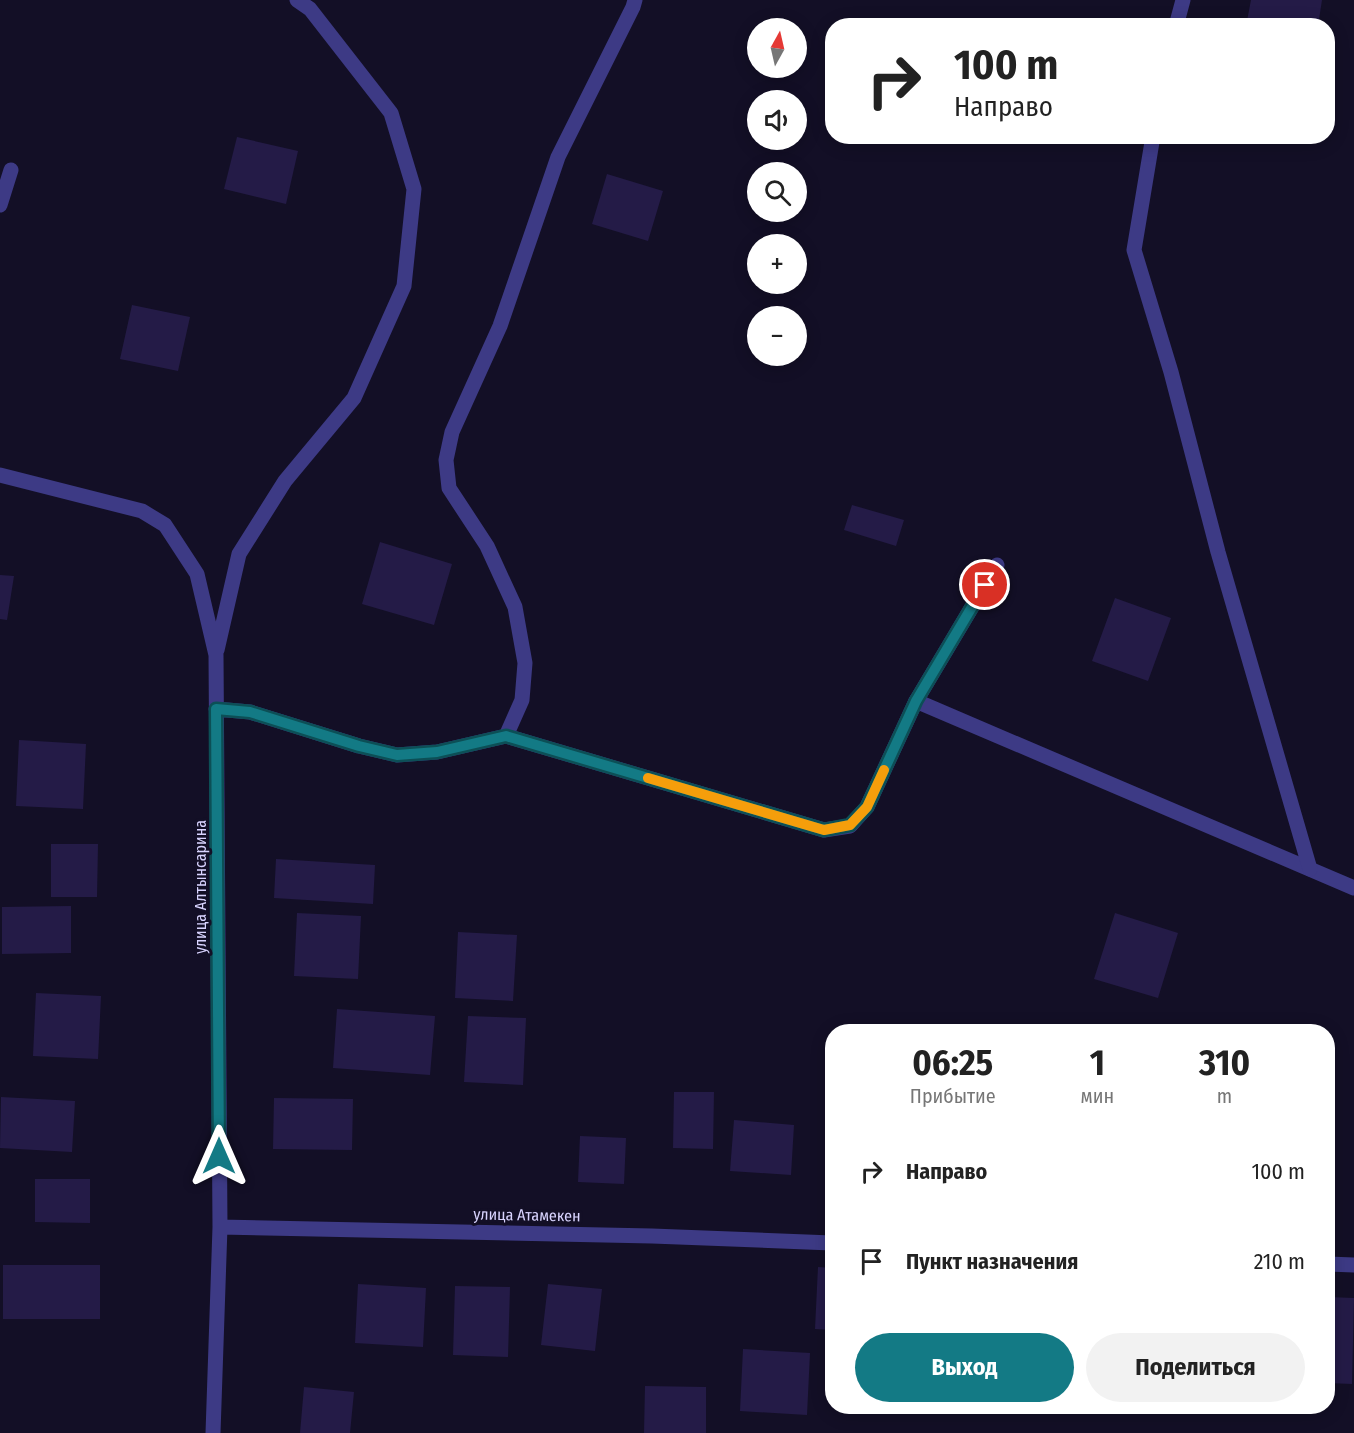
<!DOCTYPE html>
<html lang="ru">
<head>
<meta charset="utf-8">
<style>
	body { margin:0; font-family:"Fira Sans Condensed",sans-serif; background:#f2f2f2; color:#222; height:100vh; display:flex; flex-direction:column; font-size:22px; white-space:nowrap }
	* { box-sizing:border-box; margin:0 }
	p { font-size:20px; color:#767676 }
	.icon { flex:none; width:33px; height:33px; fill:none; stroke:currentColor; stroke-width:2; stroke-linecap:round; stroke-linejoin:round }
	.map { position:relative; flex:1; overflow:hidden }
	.details { position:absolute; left:825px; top:1024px; width:510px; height:390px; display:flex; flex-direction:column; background:#fff; border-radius:24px; box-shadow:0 3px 15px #0003 }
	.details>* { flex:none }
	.hud { position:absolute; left:825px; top:18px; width:510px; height:126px; border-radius:24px; box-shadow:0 3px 15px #0003; background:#fff; color:#222; overflow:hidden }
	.needle { width:39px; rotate:8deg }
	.buttons { position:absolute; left:747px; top:18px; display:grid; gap:12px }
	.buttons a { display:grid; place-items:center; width:60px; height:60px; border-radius:50%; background:#fff; box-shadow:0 3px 15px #0003; font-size:30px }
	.pin { position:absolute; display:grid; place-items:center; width:51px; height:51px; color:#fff; margin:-26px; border:3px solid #fff; border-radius:50%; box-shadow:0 2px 6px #0007 }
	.me { position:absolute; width:66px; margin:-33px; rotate:0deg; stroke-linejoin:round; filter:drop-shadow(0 0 4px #0008) }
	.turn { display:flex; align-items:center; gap:21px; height:126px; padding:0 30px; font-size:27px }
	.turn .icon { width:78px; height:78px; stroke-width:2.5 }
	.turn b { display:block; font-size:42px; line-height:51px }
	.eta { display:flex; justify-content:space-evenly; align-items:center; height:102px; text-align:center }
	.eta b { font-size:36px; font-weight:700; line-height:42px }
	.action { display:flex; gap:12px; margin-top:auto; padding:12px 30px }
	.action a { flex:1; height:69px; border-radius:36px; background:#137a85; color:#fff; font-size:24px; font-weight:700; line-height:69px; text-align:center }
	.action a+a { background:#f2f2f2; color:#222 }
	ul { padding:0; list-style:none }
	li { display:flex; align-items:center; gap:18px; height:90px; padding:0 30px }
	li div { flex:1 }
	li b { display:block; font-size:22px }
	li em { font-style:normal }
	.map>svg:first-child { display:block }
</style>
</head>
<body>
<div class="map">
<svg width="1354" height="1433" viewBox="0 0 1354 1433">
	<rect width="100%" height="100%" fill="#130f26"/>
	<path fill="#241b47" d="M 1251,0 L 1322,0 L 1318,26 L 1246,26 Z
		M 237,137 L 298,151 L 286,204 L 224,189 Z
		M 607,174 L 663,191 L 648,241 L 592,224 Z
		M 132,305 L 190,317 L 178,371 L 120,359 Z
		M 852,505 L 904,520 L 896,546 L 844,530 Z
		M 380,542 L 452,564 L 434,625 L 362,604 Z
		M 0,575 L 14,576 L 7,620 L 0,619 Z
		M 1115,598 L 1171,618 L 1148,681 L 1092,661 Z
		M 19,740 L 86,744 L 83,809 L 16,806 Z
		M 51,844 L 98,844 L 97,897 L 51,897 Z
		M 276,859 L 375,865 L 373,904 L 274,898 Z
		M 71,906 L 71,953 L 2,954 L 2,907 Z
		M 297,913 L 361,916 L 358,979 L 294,976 Z
		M 1115,913 L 1178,933 L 1158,998 L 1094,979 Z
		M 458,932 L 517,935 L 513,1001 L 455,998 Z
		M 36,993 L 101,996 L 98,1059 L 33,1056 Z
		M 337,1009 L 435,1016 L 430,1075 L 333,1068 Z
		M 468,1016 L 526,1018 L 523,1085 L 464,1082 Z
		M 674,1092 L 714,1092 L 713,1149 L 673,1148 Z
		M 1,1097 L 75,1101 L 72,1152 L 0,1148 Z
		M 274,1098 L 353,1099 L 352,1150 L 273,1149 Z
		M 734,1120 L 794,1125 L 791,1175 L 730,1171 Z
		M 580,1136 L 626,1138 L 624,1184 L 578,1182 Z
		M 35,1179 L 90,1179 L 90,1223 L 35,1222 Z
		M 3,1265 L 100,1265 L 100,1319 L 3,1319 Z
		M 818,1267 L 832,1268 L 832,1330 L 815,1329 Z
		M 358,1284 L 426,1288 L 423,1347 L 355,1343 Z
		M 548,1284 L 602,1289 L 595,1351 L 541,1345 Z
		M 455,1286 L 510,1287 L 508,1357 L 453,1355 Z
		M 1328,1297 L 1354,1298 L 1352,1384 L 1328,1383 Z
		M 743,1349 L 810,1353 L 807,1415 L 740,1411 Z
		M 645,1386 L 706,1387 L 706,1433 L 644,1433 Z
		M 304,1387 L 354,1392 L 350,1433 L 300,1433 Z"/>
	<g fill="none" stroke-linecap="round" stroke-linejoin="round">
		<path stroke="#3d3a85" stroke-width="15" d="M 916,701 L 1354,888"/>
		<path stroke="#3d3a85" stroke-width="15" d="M 1176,26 L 1183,0
			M 1153,136 L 1134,250 L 1171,372 L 1218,552 L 1310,869
			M 0,205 L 11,170
			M 0,475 L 142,511 L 165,525 L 197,574 L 216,655 L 220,1227 L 213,1433
			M 217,650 L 239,554 L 285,481 L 354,398 L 404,286 L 414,189 L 391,113 L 310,9 L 297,0
			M 216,709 L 250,712 L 359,746 L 397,755 L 437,752 L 506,736 L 522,700 L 525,663 L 515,607 L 487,546 L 449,488 L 446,460 L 452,432 L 500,326 L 558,157 L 633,7 L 635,0
			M 506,736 L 824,830 L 850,826 L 867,807 L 916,701 L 997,565
			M 220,1227 L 652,1236 L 832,1243
			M 1328,1264 L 1354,1265"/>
	</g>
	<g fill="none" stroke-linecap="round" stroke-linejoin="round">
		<g stroke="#0c4f56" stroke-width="15">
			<path id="route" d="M 219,1156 L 216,709 L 250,712 L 359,746 L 397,755 L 437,752 L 506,736 L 824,830 L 850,825 L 867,807 L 916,701 L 985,585"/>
		</g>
		<use href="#route" stroke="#137a85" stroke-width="10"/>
		<path stroke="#f59e0b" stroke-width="10" d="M 648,778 L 824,830 L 850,825 L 867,807 L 884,770"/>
	</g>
	<g text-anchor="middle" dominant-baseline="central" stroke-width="6" stroke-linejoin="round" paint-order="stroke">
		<g font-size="16" fill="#d9d4ff" stroke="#130f26">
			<text transform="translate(200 887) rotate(-90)">улица Алтынсарина</text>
			<text transform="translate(527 1215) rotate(1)">улица Атамекен</text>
		</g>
	</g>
</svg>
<div class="buttons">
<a><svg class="needle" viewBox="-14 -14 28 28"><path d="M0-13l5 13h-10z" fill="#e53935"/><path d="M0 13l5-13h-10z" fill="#767676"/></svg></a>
<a><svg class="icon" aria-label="sound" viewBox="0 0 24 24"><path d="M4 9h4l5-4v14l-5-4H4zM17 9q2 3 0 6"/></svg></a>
<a><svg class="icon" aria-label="search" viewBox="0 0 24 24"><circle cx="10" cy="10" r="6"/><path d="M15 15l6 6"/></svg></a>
<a>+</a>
<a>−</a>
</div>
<div class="pin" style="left:985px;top:585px;background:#d93025"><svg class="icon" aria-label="arrive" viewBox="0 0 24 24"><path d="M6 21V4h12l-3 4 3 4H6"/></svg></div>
<svg class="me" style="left:219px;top:1156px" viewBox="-20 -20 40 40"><path d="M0-17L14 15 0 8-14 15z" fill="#137a85" stroke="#fff" stroke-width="4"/></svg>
<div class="hud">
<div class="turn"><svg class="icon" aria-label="right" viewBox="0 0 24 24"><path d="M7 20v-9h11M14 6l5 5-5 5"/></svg><div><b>100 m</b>Направо</div></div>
</div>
<section class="details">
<div class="eta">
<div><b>06:25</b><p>Прибытие</p></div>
<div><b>1</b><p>мин</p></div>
<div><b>310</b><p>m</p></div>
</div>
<ul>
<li><svg class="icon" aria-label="right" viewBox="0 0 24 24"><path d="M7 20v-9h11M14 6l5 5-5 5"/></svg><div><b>Направо</b></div><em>100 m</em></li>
<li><svg class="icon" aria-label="arrive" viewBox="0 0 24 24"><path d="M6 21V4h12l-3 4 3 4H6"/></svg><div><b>Пункт назначения</b></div><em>210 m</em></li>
</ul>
<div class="action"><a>Выход</a><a>Поделиться</a></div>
</section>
</div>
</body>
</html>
